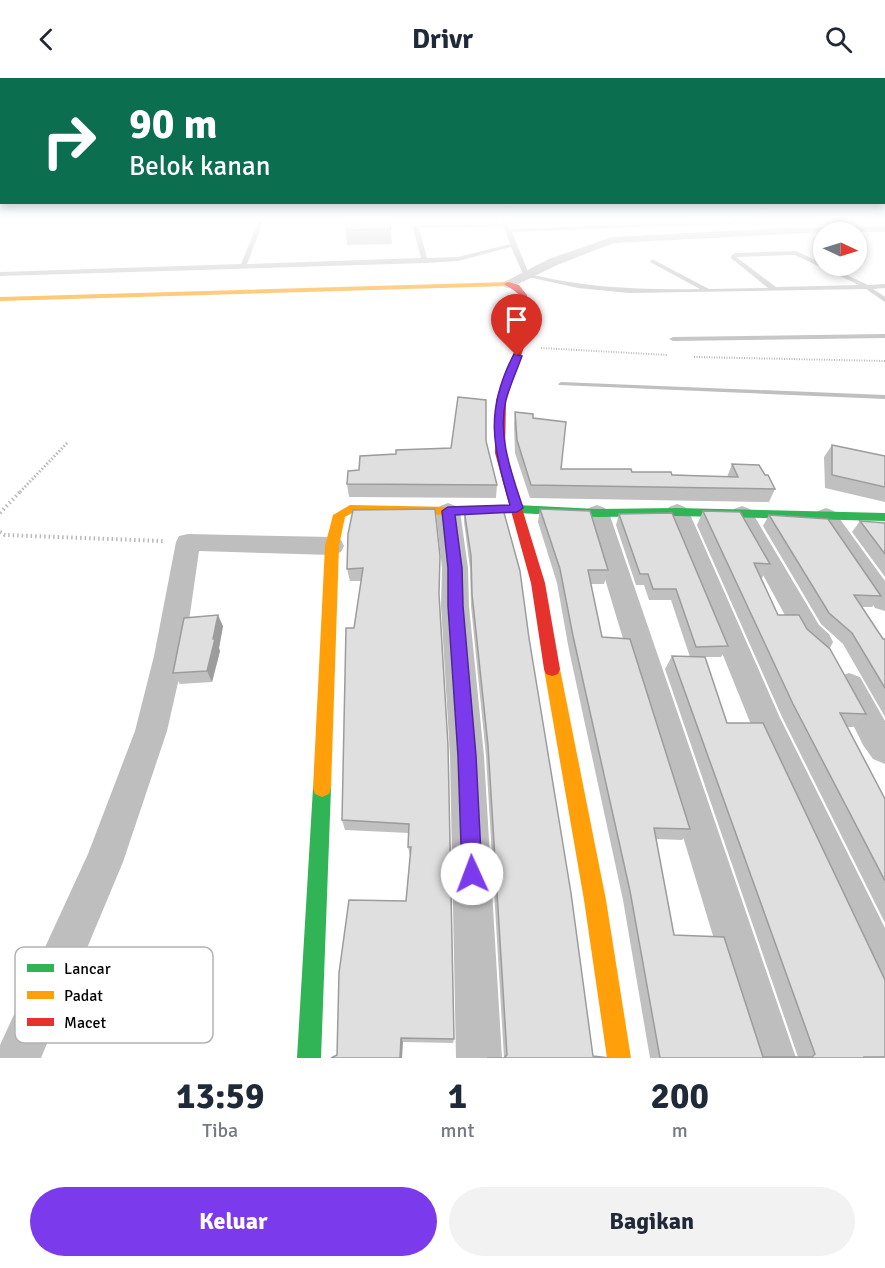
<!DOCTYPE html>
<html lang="id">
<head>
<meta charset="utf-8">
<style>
	body { margin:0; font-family:Signika,sans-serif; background:#f2f2f3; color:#1f2937; height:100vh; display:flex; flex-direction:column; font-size:22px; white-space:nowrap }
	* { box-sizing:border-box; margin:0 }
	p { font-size:20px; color:#747a83 }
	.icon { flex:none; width:33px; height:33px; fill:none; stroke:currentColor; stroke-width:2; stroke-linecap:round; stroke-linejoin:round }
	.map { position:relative; height:980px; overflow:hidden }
	.sheet { display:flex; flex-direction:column; background:#fff; flex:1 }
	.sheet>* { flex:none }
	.guide { position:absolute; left:0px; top:0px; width:885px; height:126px; box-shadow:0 3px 9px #0003; background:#0b6e4f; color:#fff; overflow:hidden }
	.needle { width:39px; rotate:94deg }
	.tools { position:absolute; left:813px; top:144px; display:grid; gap:12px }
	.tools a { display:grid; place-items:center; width:54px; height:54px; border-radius:50%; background:#fff; box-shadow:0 3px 9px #0003; font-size:30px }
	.pin { position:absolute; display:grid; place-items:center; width:51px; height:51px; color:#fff; margin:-62px -26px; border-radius:50% 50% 50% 0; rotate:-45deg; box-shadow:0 0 6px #0007 }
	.pin .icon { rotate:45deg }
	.me { position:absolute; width:66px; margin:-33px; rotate:358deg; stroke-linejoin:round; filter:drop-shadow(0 0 4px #0008) }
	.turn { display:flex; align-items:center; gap:21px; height:126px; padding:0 30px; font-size:27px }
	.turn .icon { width:78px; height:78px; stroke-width:2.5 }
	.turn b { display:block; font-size:42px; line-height:51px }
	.eta { display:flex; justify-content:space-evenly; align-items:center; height:102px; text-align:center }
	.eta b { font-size:36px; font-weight:800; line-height:42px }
	.cta { display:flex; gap:12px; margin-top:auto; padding:12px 30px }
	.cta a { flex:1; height:69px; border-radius:36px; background:#7c3aed; color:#fff; font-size:24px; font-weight:800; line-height:69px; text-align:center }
	.cta a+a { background:#f2f2f3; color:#1f2937 }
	header { display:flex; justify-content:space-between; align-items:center; height:78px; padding:0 30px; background:#fff; font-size:27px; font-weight:800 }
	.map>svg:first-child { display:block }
</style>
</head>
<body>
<header><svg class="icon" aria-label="back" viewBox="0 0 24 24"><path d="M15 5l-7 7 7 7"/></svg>Drivr<svg class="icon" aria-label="search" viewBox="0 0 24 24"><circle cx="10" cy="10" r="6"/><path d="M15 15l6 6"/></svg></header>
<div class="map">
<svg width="885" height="980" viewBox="0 0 885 980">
	<rect width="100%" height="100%" fill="#fff"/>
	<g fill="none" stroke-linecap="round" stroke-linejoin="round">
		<path fill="#bfbfbf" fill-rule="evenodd" d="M 561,304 L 885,317 L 885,321 L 559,307 L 558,306 Z"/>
		<path stroke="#b9b9b9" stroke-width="2" stroke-dasharray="1 1.5" stroke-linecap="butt" d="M 541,270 L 668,277
			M 694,279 L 885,283"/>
		<path stroke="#b9b9b9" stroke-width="3" stroke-dasharray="1.5 2" stroke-linecap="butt" d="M 20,414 L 68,364"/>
		<path stroke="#b9b9b9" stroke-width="4" stroke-dasharray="1.5 3" stroke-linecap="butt" d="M 0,435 L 21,413
			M 0,454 L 5,457 L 163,463"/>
		<path fill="#bebebe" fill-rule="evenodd" d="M 259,142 L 264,142 L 247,186 L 421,180 L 413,149 L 416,147 L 502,146 L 501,142 L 506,142 L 510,151 L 756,142 L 758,145 L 512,154 L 529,196 C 585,210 642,212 700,211 L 650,184 L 652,181 L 709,211 L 768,210 L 731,180 L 731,178 L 735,175 L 796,173 L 868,207 L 885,206 L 885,210 L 873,211 L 885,219 L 885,224 L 866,211 L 629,215 L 578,210 L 524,198 L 511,169 L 458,183 L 425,185 L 0,198 L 0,194 L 241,186 ZM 504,149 L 510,166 L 458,179 L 427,180 L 419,150 ZM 795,177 L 859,207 L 776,209 L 736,179 Z
			M 885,256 L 885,260 L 673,263 L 669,261 L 673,259 Z"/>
		<path fill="#bebebe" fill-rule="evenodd" d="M 885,148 L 885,154 L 824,154 L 614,165 L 557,187 L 512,209 L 507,210 L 500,206 L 549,181 L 612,159 L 784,150 Z
			M 448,425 L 456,428 L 460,433 L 468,490 L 469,528 L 484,678 L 502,980 L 456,980 L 450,678 L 441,528 L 442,490 L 436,433 L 440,428 Z
			M 677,426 L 685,429 L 689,434 L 780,640 L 885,850 L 885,916 L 870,910 L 752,649 L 665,434 L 669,429 Z
			M 597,427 L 605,430 L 609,435 L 796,980 L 750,980 L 585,435 L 589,430 Z
			M 742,428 L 750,431 L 819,547 L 829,556 L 833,564 L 829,572 C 815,577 809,573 799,563 L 730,436 L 734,431 Z
			M 826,430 L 834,433 L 885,503 L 885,533 L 875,530 L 814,438 L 818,433 Z
			M 188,456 L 332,459 L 341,462 L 344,468 L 341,474 L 332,477 L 199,473 L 184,578 L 167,653 L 123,784 L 41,980 L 0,980 L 0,967 L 88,776 L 135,653 L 154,578 L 176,464 L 179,458 Z
			M 849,595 L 860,599 L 885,643 L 885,686 L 873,681 L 863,667 L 834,608 L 838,599 Z"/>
		<path fill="#30b455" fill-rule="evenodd" d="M 517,427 L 597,431 L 677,430 L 885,435 L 885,443 L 677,438 L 597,439 L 517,435 L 452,437 L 446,433 L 452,429 Z
			M 322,701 L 329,704 L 331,710 L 321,980 L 297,980 L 313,710 L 315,704 Z"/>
		<path fill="#ff9f0a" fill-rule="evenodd" d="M 511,204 L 512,206 L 508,208 L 0,223 L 0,219 Z
			M 350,427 L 452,429 L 458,433 L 452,437 L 352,435 L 345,439 L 339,468 L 331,710 L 329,716 L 322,719 L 315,716 L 313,710 L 325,468 L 333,437 Z
			M 552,584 L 558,586 L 560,591 L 606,822 L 631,980 L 607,980 L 584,822 L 544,591 L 546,586 Z"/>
		<path fill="#e5322d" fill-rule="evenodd" d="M 508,204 L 519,207 L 527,217 L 524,269 L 506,322 L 505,375 L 545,505 L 560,591 L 558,596 L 552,598 L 546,596 L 544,591 L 531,505 L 495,375 L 496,322 L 516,269 L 519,217 C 515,212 509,210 504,206 Z"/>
	</g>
	<path fill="#c0c0c0" d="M 391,151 L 392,166 L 347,167 L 346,152 Z
		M 515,334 L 533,340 L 561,391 L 727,399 L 732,386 L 765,397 L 775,411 L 769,424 L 530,420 L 515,375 L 514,346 Z
		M 486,363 L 497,407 L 496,420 L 349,419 L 347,406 L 359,392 L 396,376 L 451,370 Z
		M 832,367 L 885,378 L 885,424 L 825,410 L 824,379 Z
		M 464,431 L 529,560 L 593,978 L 504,980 L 486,678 L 471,528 L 470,490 L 464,444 Z
		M 540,431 L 608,492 L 604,506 L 591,506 L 602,559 L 690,751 L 682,762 L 656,761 L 674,857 L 763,979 L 798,979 L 665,591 L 672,578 L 690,579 L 671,522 L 649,522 L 644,507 L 636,507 L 616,447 L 619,436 L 728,568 L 721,579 L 705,579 L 727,645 L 885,902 L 885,980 L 650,980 L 623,822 L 569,572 L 557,505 L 538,444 Z
		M 703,433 L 770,486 L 762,500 L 761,500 L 778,537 L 807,551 L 866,636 L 853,649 L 847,649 L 885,721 L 885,845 L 782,639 L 697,447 Z
		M 769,437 L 881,518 L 872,529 L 862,529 L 883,561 L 885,561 L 885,639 L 843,566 L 821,546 L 763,448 Z
		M 860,443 L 885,445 L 885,499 L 852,454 Z
		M 348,456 L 439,520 L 454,961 L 453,965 L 403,964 L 337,977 L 406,823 L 410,778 L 408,769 L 409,755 L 345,752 L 342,742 L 361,503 L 350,503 L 347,491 Z
		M 223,548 L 219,570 L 220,573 L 212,604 L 180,606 L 173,595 Z"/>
	<path fill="#9c9c9c" d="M 218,537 L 223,548 L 219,570 L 220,573 L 212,604 L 207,593 Z
		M 401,960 L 403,964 L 402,980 L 400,980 Z"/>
	<path fill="#dfdfdf" stroke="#9c9c9c" stroke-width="1.5" d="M 346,142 L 389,142 L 391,151 L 346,152 Z
		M 458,319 L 486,322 L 486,363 L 497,407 L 347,406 L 348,393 L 359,392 L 360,378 L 396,376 L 396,372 L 451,370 Z
		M 515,334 L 533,336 L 533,340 L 566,344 L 561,391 L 631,391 L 632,394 L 671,394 L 672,397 L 738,399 L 732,386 L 759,387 L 765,397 L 768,397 L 775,411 L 531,407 L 517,362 Z
		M 832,367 L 885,378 L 885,409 L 832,397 Z
		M 435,431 L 440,478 L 439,516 L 448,667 L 454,961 L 401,960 L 400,980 L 331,980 L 337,977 L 339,895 L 349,822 L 406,823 L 411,769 L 408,769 L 409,746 L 342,742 L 346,550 L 354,550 L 363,490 L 347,491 L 348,456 L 353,432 Z
		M 464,431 L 503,431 L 520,493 L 529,560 L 571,815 L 593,978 L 610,980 L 487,980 L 504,980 L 507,977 L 488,667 L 472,516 L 471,478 Z
		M 540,431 L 590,433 L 608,492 L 588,492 L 602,559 L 630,561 L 690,751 L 654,750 L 674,857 L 724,859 L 763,979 L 812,979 L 815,976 L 672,578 L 705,579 L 727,645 L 763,645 L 885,902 L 885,979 L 864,979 L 864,980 L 660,980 L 630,813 L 573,558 L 560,491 Z
		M 703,433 L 740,434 L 770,486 L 754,485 L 778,537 L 799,537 L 807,551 L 830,571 L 866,636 L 840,635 L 885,721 L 885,803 L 793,626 Z
		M 672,435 L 728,568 L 696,569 L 676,511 L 653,511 L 648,496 L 640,496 L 619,436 Z
		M 769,437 L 828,441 L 881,518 L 854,517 L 883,561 L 885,561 L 885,610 L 852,555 L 829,535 Z
		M 860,443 L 885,445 L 885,476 Z
		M 218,537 L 213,561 L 215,561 L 207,593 L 173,595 L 184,540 Z"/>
	<linearGradient id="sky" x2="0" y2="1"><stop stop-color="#97b8d8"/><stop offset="0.51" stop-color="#fff"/><stop offset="1" stop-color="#fff" stop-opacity="0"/></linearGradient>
	<rect width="885" height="279" fill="url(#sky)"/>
	<path fill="#7c3aed" stroke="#51269a" stroke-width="1.5" d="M 514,276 L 522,278 C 517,292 510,307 506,322 C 497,358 512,396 523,430 L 517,434 L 455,437 L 462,490 L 463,528 L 476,678 L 482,796 L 479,804 L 472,807 L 465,804 L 462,796 L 458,678 L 448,528 L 448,490 L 442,433 L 448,429 L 510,427 C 493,367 484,334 514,276 Z"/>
	<rect x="15" y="869" width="198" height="96" rx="9" fill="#fff" stroke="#b2b2b2" stroke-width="1.5"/>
	<rect x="27" y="886" width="27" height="8" fill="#30b455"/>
	<rect x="27" y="913" width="27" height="8" fill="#ff9f0a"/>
	<rect x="27" y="940" width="27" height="8" fill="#e5322d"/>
	<g font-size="16" fill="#000">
		<text x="64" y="896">Lancar</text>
		<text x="64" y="923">Padat</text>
		<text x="64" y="950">Macet</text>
	</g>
</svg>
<div class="tools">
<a><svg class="needle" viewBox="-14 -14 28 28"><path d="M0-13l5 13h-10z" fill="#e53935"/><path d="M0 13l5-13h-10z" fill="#747a83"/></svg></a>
</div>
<div class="pin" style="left:517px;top:278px;background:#d93025"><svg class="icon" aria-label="arrive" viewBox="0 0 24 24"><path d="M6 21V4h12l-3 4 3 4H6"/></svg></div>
<svg class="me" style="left:472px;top:796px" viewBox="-20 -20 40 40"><circle r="19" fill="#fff"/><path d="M0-13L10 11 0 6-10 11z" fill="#7c3aed"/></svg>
<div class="guide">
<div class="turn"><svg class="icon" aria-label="right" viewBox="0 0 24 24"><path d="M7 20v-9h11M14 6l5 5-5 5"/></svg><div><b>90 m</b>Belok kanan</div></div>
</div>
</div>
<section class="sheet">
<div class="eta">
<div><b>13:59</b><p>Tiba</p></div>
<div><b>1</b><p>mnt</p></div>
<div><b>200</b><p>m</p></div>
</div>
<div class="cta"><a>Keluar</a><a>Bagikan</a></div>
</section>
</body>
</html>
